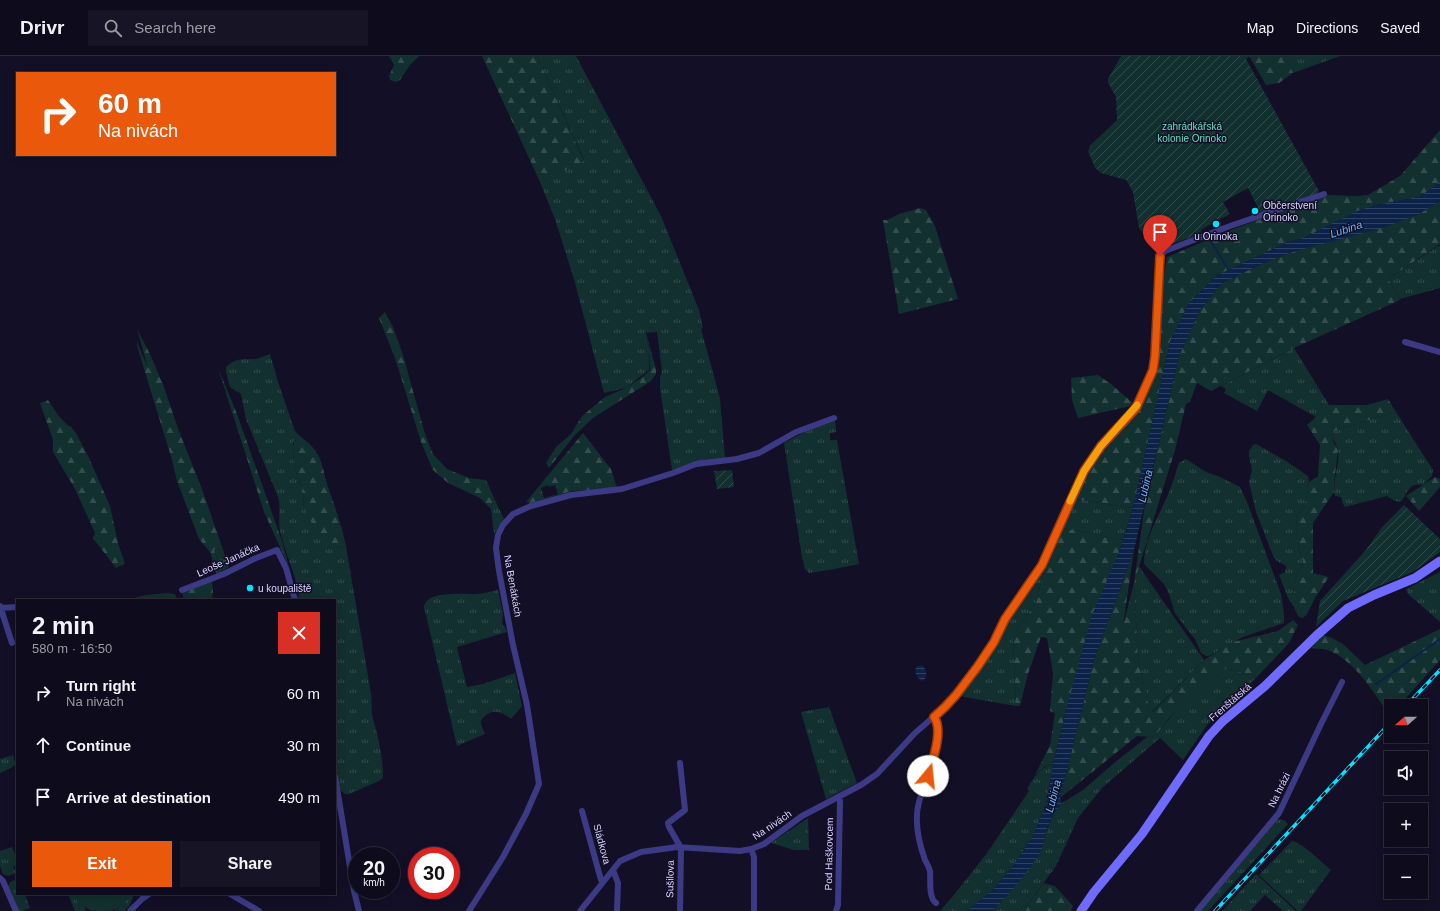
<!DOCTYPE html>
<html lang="en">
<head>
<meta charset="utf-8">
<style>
	body { margin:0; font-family:Arial,sans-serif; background:#171425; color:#f1f3f6; height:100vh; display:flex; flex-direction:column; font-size:15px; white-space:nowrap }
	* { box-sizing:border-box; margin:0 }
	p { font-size:13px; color:#9b9ba3 }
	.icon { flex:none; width:22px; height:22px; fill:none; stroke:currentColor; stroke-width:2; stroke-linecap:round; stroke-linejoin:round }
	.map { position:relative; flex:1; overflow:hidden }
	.sheet { position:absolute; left:16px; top:543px; width:320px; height:296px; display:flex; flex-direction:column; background:#0e0b1c; border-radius:0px; box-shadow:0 2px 10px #0003,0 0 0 1px #2e2b3b }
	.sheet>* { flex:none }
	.hud { position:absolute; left:16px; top:16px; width:320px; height:84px; border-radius:0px; box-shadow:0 2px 10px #0003,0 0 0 1px #2e2b3b; background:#ea580c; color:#fff; overflow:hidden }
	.needle { width:26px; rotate:249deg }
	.controls { position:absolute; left:1384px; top:643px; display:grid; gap:8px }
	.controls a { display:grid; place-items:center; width:44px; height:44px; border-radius:0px; background:#0e0b1c; box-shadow:0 2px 10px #0003,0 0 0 1px #2e2b3b; font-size:20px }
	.speed { position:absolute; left:348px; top:791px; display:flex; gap:8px; font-size:20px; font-weight:700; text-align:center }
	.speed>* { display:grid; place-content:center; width:52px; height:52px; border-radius:50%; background:#0e0b1c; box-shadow:0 2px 10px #0003,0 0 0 1px #2e2b3b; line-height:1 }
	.speed small { font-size:10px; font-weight:400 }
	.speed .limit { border:6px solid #d22; background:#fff; color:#111 }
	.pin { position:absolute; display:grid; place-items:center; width:34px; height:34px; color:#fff; margin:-41px -17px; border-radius:50% 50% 50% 0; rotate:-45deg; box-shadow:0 0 4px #0007 }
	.pin .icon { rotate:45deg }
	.me { position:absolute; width:44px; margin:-22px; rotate:17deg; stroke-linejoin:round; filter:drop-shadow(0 0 3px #0008) }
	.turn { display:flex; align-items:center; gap:14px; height:84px; padding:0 16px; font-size:18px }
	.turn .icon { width:52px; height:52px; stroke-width:2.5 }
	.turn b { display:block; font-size:28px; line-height:34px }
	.round { display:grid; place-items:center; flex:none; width:42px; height:42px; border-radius:0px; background:#171425 }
	.summary { display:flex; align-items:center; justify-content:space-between; height:68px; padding:0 16px }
	h1 { font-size:24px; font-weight:600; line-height:30px }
	.button { display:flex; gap:8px; margin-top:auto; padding:8px 16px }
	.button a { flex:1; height:46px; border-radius:0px; background:#ea580c; color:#fff; font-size:16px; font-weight:600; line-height:46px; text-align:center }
	.button a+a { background:#171425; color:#f1f3f6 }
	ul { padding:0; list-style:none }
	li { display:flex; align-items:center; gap:12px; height:52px; padding:0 16px }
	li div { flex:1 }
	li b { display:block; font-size:15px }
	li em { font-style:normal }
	header { display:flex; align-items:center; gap:24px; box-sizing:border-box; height:56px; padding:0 20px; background:#0e0b1c; border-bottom:1px solid #2e2b3b }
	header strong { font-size:19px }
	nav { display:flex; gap:22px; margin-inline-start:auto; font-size:14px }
	.search { width:280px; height:36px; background:#171425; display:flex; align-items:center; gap:10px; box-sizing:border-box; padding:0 14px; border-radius:0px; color:#9b9ba3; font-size:15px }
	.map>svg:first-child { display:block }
</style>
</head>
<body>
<header>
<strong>Drivr</strong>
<div class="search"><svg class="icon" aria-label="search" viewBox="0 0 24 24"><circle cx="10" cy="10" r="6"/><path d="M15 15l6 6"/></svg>Search here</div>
<nav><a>Map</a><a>Directions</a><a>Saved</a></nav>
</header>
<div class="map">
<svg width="1440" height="855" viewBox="0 0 1440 855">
	<defs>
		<pattern id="grass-tufts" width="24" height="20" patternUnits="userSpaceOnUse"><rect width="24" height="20" fill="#12302f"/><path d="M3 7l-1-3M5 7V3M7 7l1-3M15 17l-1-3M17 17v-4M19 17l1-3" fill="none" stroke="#344d4e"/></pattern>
		<pattern id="forest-firs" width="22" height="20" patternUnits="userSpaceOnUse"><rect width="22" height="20" fill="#12302f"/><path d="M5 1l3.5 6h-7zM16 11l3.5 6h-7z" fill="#344d4e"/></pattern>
		<pattern id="garden-furrows" width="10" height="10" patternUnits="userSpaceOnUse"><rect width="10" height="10" fill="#12302f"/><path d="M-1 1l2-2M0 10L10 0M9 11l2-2" fill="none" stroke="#344d4e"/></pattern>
		<pattern id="water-rules" width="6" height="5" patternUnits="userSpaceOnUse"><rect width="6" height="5" fill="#0c2248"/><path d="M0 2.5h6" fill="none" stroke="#2f4163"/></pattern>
	</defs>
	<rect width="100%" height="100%" fill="#130f26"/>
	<path fill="url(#grass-tufts)" d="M 537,0 L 576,0 L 661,160 L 699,254 L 703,272 L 701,273 L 720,342 L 725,402 L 672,414 L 660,332 L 660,322 L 662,315 L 657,276 L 646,277 L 649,293 L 649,314 L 626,332 L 604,337 L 574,223 L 555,163 L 540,126 L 584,104 Z
		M 1285,0 L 1340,0 L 1293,17 Z
		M 1438,190 L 1440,190 L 1440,232 L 1400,243 L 1388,223 Z
		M 1294,292 L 1329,349 L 1316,361 L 1268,334 L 1257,355 L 1224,337 L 1226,333 L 1221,330 Z
		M 270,298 L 279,329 L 296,378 L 295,382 L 293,387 L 294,411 L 303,434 L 304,451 L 336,492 L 346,490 L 371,638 C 372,646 371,656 373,663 C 379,682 383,703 383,722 L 379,725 L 349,738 L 345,738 L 340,734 L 335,706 L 335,544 L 298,544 C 300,538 298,532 296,526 C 291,508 284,492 280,475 C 278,463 281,452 278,441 L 246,363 L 241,338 L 230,331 L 226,316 L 226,311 C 234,303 240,303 251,303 C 257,304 264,300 270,298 Z
		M 1396,356 L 1433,414 L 1432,420 L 1423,429 C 1419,429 1414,428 1411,431 C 1402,438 1406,454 1387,440 L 1345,451 L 1343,448 L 1341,441 L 1335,440 C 1332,424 1340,410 1338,395 C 1337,388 1332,384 1332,377 L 1339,373 Z
		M 835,364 L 836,376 L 830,377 L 830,384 L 837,384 L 859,508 L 829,514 L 809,517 L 805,513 L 802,501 L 784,387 L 808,374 Z
		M 1256,388 L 1286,405 L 1308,420 L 1309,426 L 1306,444 L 1296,463 L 1299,492 L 1303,505 L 1301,512 L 1296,520 L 1294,527 L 1294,551 L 1289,544 L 1279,519 L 1285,516 L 1286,510 L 1277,505 L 1274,502 L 1256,456 L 1249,426 L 1252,414 L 1249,400 L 1249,395 L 1253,389 Z
		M 1186,403 L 1206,416 L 1220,421 L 1240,431 L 1247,446 L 1281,538 L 1284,557 L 1284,567 L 1243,581 L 1209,600 L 1206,600 L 1201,597 L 1195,583 L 1189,576 L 1175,557 L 1169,538 L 1164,528 L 1144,508 C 1144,479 1163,455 1172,428 C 1175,421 1176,414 1179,407 Z
		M 494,442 L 504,463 L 494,478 L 491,453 Z
		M 1075,443 L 1133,452 L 1123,484 L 1063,472 Z
		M 219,492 L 227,512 L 223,515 L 214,494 Z
		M 1138,509 L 1204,604 L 1152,656 L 1149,652 L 1138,602 L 1134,527 Z
		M 1440,516 L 1440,566 L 1408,538 L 1406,533 Z
		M 1042,517 L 1044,518 L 1034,549 L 1013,580 L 1016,650 L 959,640 C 989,600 1013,557 1042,517 Z
		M 498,534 L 503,558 L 502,567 L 506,573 L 507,576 L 457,591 L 467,631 L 483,628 L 515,617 L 522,650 L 511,663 C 502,656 493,652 484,661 C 482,663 481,663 481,666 C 481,670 484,675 485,678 L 457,690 L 424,551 C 426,535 460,538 472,538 C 481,538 489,536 498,534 Z
		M 167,537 L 175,538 L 177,544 L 126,544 L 146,539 Z
		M 1227,612 L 1257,621 L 1207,669 L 1183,704 L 1160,682 L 1102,732 L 1078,762 L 1056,810 L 1023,855 L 992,855 L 1029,811 L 1041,794 L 1049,768 L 1056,754 L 1062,747 L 1083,734 L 1114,707 L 1147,681 C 1156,682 1159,675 1164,669 C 1181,647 1206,629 1227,612 Z
		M 829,651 L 857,727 L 826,743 L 801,656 Z
		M 13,699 L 15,706 L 17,706 L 17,708 L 9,713 L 0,717 L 0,703 Z
		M 1053,708 L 1046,749 L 1033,780 L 1013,810 L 993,834 L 967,855 L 940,855 L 953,840 L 987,797 L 1029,735 L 1027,733 C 1034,721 1040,711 1053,708 Z
		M 808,762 L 809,794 L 794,794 L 771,787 Z
		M 1278,763 L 1284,764 L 1288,768 L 1208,855 L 1200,855 Z
		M 1292,785 C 1302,786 1322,807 1331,814 L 1301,855 L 1298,855 L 1259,819 Z
		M 12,791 L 17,804 L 17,809 L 13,811 L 16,817 L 8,820 L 3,818 L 0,810 L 0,795 Z
		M 1256,818 L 1296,855 L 1283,855 L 1265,839 L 1250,855 L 1222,855 Z
		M 17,823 L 17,838 L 25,838 L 30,852 L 22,855 L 18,855 L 8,831 L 10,826 Z
		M 68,838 L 76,838 L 80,855 L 75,855 Z
		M 128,838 L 134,838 L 130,849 L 124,855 L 115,855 L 123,849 Z"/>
	<path fill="url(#forest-firs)" fill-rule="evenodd" d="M 389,0 L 419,0 L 410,9 L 400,24 L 396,26 L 390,24 L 389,20 L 394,9 Z
		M 482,0 L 537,0 L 584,105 L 540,126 Z
		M 1253,0 L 1285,0 L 1293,17 L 1279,27 L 1266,29 L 1251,3 Z
		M 1440,74 L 1440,126 L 1425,137 L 1419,141 L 1376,149 L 1303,182 L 1286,187 L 1216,220 L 1189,247 L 1170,286 L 1133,452 L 1075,443 L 1086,416 L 1103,391 L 1137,354 L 1155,316 L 1160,249 L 1167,201 L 1236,172 L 1327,139 L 1357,140 L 1368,139 L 1400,120 Z
		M 1440,145 L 1440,188 L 1388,223 L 1400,243 L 1398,245 L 1294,292 L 1211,335 L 1197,327 L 1190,346 L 1186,348 L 1175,394 L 1134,527 L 1138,602 L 1149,652 L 1153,656 L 1204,604 L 1233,586 L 1278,575 L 1293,564 L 1298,569 L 1289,587 L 1257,621 L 1227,612 L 1201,633 L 1169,662 L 1156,679 L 1151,681 L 1137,680 L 1060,742 L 1094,604 L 1134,494 L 1123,570 L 1134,527 L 1145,448 L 1179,300 L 1200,254 L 1222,227 L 1261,208 L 1292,196 L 1419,158 Z
		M 920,152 L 926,154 L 935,170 L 958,243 L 899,258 L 883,164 L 887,164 L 899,158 Z
		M 385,256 L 393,271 L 403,299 L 425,378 L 433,398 L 447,413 L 469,422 L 486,424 L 494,442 L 491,453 L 480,442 L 448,427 L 433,414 L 421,386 L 395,302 L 379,262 Z
		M 137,273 L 150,298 L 164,331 L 179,375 L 202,433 L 229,511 L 227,512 L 219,492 L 214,494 L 223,516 L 217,519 L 210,496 L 199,483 L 177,425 L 172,404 L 137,290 L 137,286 L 148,312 Z
		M 646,277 L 656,313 L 656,318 L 651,325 L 593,362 L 574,380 L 549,412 L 546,407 L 556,391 L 571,378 L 582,360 L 605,341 L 626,332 L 644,320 L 650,314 L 649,293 Z
		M 218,312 L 237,358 L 283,488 L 289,511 L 264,456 Z
		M 1098,319 L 1111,328 L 1135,349 L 1078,362 L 1072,344 L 1071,322 Z
		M 1388,343 L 1396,356 L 1339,373 L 1332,377 L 1333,385 L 1338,394 L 1334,427 L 1334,436 L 1313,467 L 1313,517 L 1329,521 L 1315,542 L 1307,558 L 1304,561 L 1301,562 L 1298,560 L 1294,551 L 1294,527 L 1296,520 L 1301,512 L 1303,505 L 1299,492 L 1296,463 L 1306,444 L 1309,426 L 1318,420 L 1320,389 L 1307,369 L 1329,349 L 1367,349 Z
		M 48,344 L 58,359 L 66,368 L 71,371 L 76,377 L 89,402 L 110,450 L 118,487 L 125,508 L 116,512 L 93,482 L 95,477 L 75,433 L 53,396 L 53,384 L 40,347 Z
		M 295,375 C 301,382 309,386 315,394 C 323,405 324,419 328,431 C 335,451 342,470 346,490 L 336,492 L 331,491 L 324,485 L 308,461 L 304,451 L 303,434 L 294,411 L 293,391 L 295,382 Z
		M 583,377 L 611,413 L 617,432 L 572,435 L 530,447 L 526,446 ZM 548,429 L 549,431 L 555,429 L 558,438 L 544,442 L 541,432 Z
		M 1435,421 L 1440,423 L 1440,431 L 1419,455 L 1406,440 Z
		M 1063,472 L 1123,484 L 1066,654 L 1053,708 L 1044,711 L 1035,719 L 1050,689 L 1055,657 L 1050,655 L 1053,617 L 1047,582 L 1041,581 L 1028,618 L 1020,650 L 1016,650 L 1013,580 L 1034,549 L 1044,518 L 1042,517 L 1047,510 Z
		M 212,525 L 213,535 L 212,544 L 184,544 L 182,536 Z
		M 1440,573 L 1440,604 L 1405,643 L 1404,647 L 1401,650 L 1391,650 L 1391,657 L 1386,655 C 1374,635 1354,606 1332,596 C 1325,592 1318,593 1311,592 L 1323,579 L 1332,582 L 1343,588 L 1365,609 Z
		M 1044,827 L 1055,830 L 1073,850 L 1070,855 L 1023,855 Z"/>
	<path fill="url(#garden-furrows)" d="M 1121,0 L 1253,0 L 1251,3 L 1249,0 L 1246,3 L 1319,135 L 1317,138 L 1261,157 L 1248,132 L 1223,146 L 1230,158 L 1202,173 L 1200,178 L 1155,194 L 1139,172 L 1133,136 L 1126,124 L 1101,117 L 1095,112 L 1088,95 L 1090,90 L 1117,64 L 1116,41 L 1108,27 L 1108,23 Z
		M 732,414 L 734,431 L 717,433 L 714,415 Z
		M 1404,449 L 1440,483 L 1440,496 L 1413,516 L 1343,545 L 1316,571 L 1320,545 L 1366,494 L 1382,471 Z"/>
	<path fill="#12302f" d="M 76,838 L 128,838 C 124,854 115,855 100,855 C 94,855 90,855 85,851 L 86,855 L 80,855 Z"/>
	<path fill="url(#water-rules)" d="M 1440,126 L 1440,145 L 1419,158 L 1383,172 L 1292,196 L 1261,208 L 1222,227 L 1200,254 L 1179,300 L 1134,494 L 1094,604 L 1060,742 L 1062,747 C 1057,753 1052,760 1049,768 C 1045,776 1045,786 1041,795 C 1032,812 1007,841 992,855 L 967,855 L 993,834 L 1013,810 L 1033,780 L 1046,749 L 1053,708 L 1066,654 L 1092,559 L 1120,494 L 1133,452 L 1170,286 L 1189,247 L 1216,220 L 1286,187 L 1303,182 L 1357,155 L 1376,149 L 1419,141 L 1425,137 Z
		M 922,609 C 927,613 928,621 923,625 C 917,623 913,615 917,610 Z"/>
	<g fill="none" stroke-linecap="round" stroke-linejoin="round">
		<path stroke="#0c2248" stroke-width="2" d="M 1209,182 L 1229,215
			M 1376,628 L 1440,583"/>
		<path stroke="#3d3a85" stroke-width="6" d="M 1405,286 L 1440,296
			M 182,534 L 224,518 L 256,502 L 277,494 L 286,512 L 295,544
			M 0,550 L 12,587
			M 0,552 L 17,551
			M 934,661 C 947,677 924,728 919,746 C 914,764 919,787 925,804 C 927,808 929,811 930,815 C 931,824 928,841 936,847
			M 335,720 L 354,835 L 359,855
			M 582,755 L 601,824 L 604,825
			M 751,793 L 754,801 L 754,855
			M 613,814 L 618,827 L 617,855
			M 0,822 L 3,825 L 16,855
			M 230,838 L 259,855
			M 130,855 L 142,843 L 149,838
			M 469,855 L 503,801 L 526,758 L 539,728 L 527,649 L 513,589 L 499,515 L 496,492 L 498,479 L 503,469 L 513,458 L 531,450 L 571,439 L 622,433 L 673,417 L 696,408 L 737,403 L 759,397 L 796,376 L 834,362
			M 580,855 L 620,805 L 641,796 L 677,791 L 740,795 L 751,793 L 764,788 L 802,760 L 861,729 L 877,718 L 915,677 L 945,651 L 978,610 L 994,586 L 1005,563 L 1041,509 L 1084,415 L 1101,390 L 1136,352 L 1153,314 L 1155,300 L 1160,200 L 1165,195 L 1230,170 L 1324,138
			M 680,855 L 681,792 L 669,771 L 668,767 L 685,754 L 680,707
			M 836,855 L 838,849 L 840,745 L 839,741
			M 1197,855 L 1279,757 L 1321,668 L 1342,626"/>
		<path stroke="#6f6bff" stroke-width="9" d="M 1081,855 L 1094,836 L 1142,778 L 1209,680 L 1223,665 L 1265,630 L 1317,579 L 1348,552 L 1374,539 L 1415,522 L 1440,505"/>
		<g stroke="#00e5ff" stroke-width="3.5">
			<path id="rail" d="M 1406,650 L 1440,614
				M 1215,855 L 1391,666"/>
		</g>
		<use href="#rail" stroke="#130f26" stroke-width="2" stroke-dasharray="6" stroke-linecap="butt"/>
	</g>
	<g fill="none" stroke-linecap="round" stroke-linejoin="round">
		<g stroke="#983908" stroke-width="10">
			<path id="route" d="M 928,720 C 932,706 944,674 934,661 L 945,651 L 956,639 L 978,610 L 994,586 L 1005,563 L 1042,509 L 1084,415 L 1101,390 L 1136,352 L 1153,314 L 1155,300 L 1160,200"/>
		</g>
		<use href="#route" stroke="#ea580c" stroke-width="7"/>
		<path stroke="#f59e0b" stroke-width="7" d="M 1070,445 L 1084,415 L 1101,390 L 1137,349"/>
	</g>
	<g fill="#00e5ff" stroke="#130f26" stroke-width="1.5">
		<circle cx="1255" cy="155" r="4"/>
		<circle cx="1216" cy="168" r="4"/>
		<circle cx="250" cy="532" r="4"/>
	</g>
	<g text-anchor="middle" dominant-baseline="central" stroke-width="3" stroke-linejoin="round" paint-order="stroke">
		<g font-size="10" fill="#5fe0c0" stroke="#130f26">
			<text x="1192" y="70">zahrádkářská<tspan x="1192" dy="12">kolonie Orinoko</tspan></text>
		</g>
		<g font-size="10" fill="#d9d4ff" stroke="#130f26" text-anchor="start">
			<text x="1263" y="149">Občerstvení<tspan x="1263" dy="12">Orinoko</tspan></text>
			<text x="1216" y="180" text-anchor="middle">u Orinoka</text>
			<text x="258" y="532">u koupaliště</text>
		</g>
		<g font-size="10" fill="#d9d4ff" stroke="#130f26">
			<text transform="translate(228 504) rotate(-24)">Leoše Janáčka</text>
			<text transform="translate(513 530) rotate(80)">Na Benátkách</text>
			<text transform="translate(1230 646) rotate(-41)">Frenštátská</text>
			<text transform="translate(1279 734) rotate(-64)">Na hrázi</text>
			<text transform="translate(772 769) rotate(-34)">Na nivách</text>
			<text transform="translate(602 788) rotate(75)">Sládkova</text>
			<text transform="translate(829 798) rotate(-89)">Pod Haškovcem</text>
			<text transform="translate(670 823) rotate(-89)">Sušilova</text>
		</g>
		<g font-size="11" font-style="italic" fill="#62b6ff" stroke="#130f26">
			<text transform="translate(1346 173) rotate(-18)">Lubina</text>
			<text transform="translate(1145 430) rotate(-77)">Lubina</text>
			<text transform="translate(1053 740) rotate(-75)">Lubina</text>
		</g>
	</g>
</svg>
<div class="controls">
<a><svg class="needle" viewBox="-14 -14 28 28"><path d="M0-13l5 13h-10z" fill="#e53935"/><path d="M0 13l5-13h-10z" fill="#9b9ba3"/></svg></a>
<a><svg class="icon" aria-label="sound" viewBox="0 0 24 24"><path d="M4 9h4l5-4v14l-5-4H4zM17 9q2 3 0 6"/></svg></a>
<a>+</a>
<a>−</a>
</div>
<div class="speed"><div>20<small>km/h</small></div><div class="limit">30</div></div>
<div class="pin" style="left:1160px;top:200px;background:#d93025"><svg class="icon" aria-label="arrive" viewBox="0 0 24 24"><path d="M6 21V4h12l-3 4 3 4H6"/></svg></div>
<svg class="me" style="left:928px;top:720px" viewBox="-20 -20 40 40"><circle r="19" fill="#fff"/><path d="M0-13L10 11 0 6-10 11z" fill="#ea580c"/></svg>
<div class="hud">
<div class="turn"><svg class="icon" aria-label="right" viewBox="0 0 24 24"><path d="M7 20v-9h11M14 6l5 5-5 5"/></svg><div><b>60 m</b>Na nivách</div></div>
</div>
<section class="sheet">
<div class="summary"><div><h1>2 min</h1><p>580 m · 16:50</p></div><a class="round" style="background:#d93025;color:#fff"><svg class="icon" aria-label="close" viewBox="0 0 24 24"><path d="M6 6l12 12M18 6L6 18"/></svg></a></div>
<ul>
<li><svg class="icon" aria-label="right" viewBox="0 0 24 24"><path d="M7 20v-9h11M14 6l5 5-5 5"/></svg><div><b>Turn right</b><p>Na nivách</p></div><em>60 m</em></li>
<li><svg class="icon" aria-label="ahead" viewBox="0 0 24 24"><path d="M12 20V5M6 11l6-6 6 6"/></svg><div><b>Continue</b></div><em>30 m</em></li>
<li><svg class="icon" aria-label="arrive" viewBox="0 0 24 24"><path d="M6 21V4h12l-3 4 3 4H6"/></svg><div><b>Arrive at destination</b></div><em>490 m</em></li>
</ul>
<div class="button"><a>Exit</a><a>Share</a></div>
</section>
</div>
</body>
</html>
